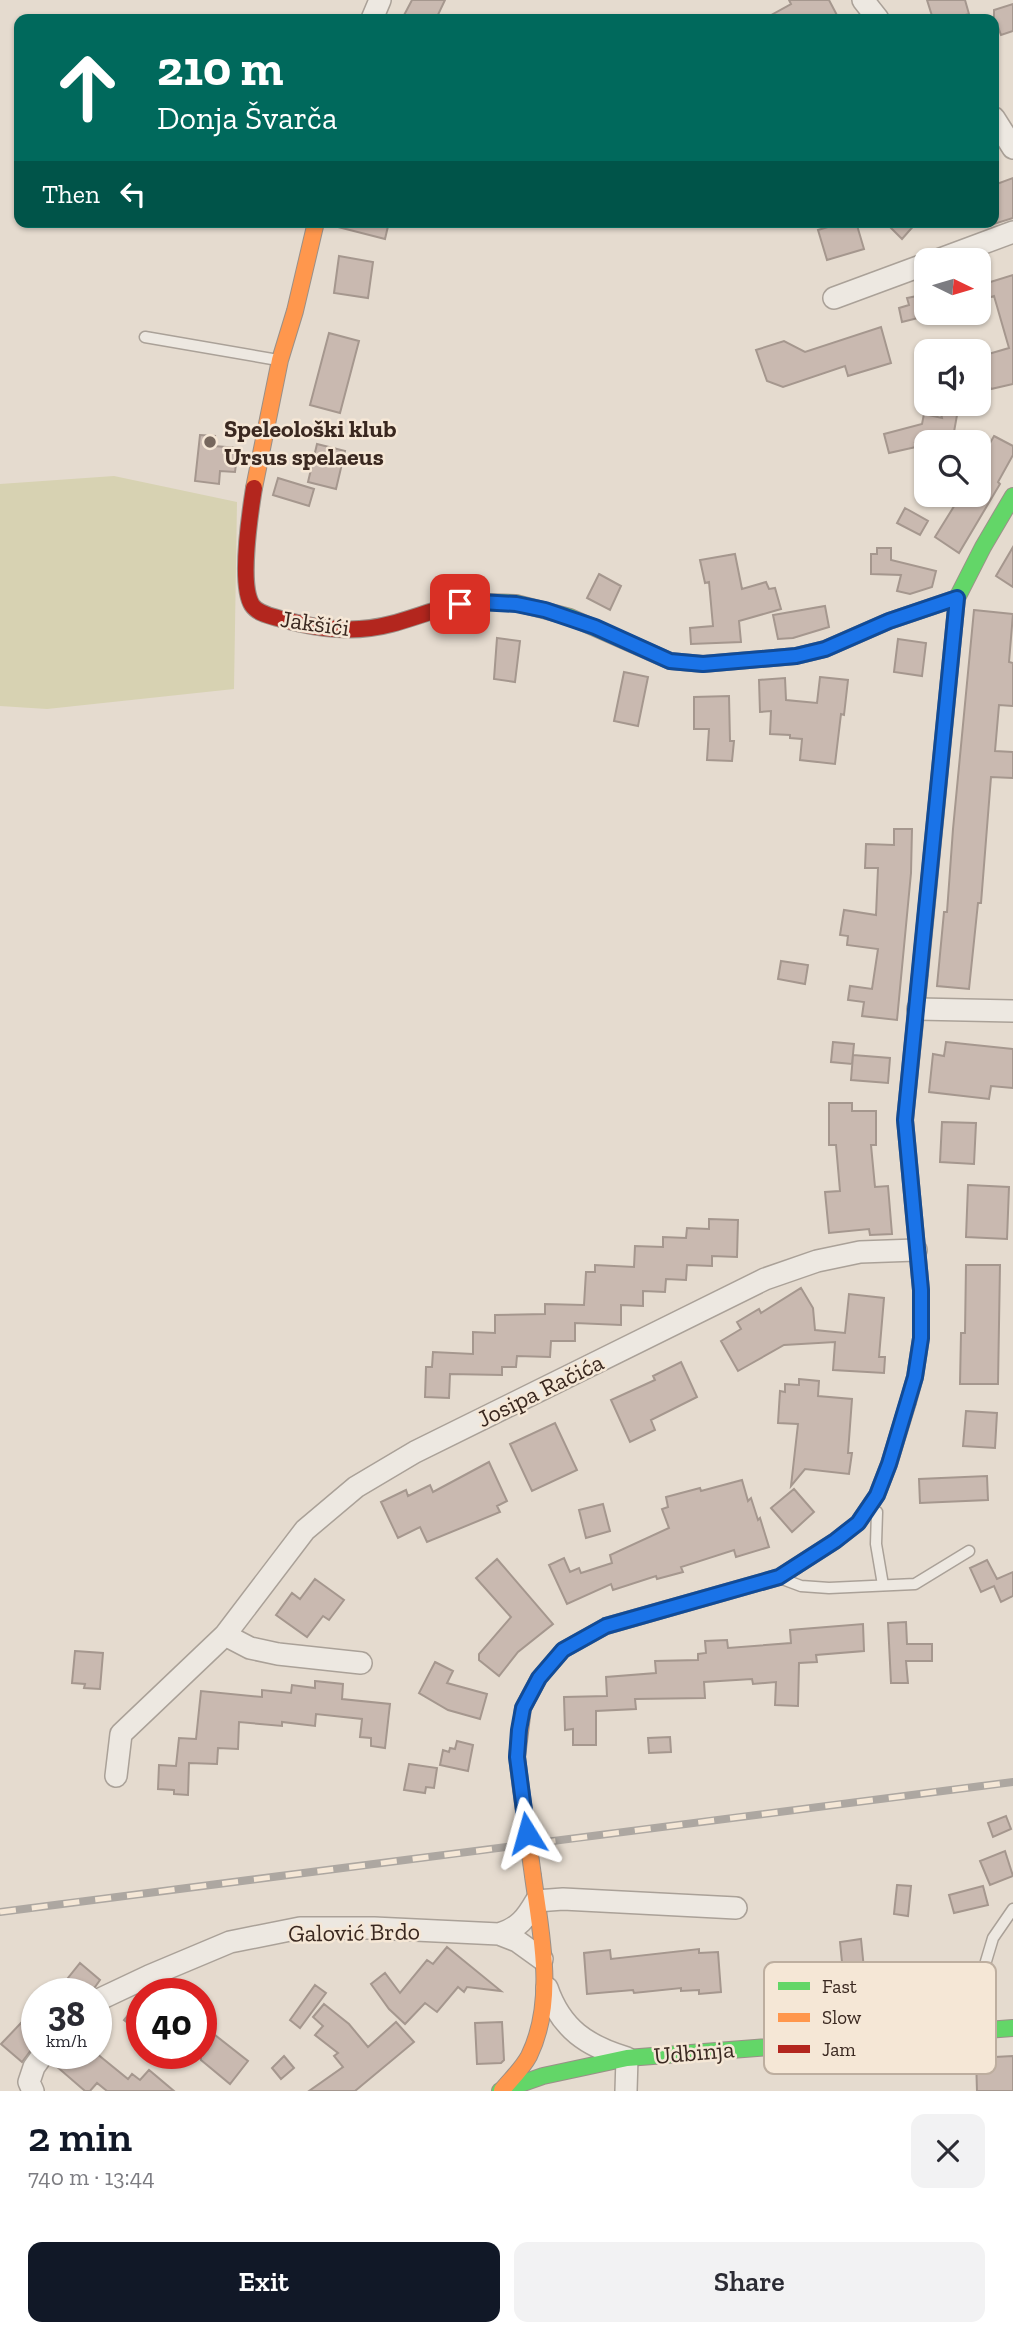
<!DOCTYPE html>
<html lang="en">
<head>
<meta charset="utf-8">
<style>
	body { margin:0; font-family:"Zilla Slab",serif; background:#f2f2f3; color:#2b2b33; height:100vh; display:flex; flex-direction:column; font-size:26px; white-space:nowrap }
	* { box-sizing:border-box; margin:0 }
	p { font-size:23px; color:#7c7c81 }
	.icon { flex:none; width:38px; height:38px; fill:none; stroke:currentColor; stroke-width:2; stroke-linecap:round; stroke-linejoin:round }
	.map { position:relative; height:2091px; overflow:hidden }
	.details { display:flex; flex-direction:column; background:#fff; flex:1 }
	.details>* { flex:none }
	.hud { position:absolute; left:14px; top:14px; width:985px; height:214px; border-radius:14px; box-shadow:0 2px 5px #0004; background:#00695c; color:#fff; overflow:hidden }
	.needle { width:46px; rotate:95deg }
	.controls { position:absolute; left:914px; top:248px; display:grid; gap:14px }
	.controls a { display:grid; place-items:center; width:77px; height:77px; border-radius:14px; background:#fff; box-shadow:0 2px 5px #0004; font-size:35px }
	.speed { position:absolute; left:21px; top:1978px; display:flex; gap:14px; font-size:35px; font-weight:700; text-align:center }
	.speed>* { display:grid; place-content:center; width:91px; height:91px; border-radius:50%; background:#fff; box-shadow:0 2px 5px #0004; line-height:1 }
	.speed small { font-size:18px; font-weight:400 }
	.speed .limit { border:10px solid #d22; background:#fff; color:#111 }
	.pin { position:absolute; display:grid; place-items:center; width:60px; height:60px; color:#fff; margin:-30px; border-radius:14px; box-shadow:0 4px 10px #0006 }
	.me { position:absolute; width:77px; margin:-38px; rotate:352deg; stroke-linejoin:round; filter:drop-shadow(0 0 5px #0008) }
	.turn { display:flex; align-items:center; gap:24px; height:147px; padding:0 28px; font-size:32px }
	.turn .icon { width:91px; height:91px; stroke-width:2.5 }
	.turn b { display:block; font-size:49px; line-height:60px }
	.then { display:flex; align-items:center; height:66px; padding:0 28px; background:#0003; gap:14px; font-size:26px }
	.round { display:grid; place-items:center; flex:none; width:74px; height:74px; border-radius:14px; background:#f2f2f3 }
	.summary { display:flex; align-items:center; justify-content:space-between; height:119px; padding:0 28px }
	h1 { font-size:42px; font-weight:600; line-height:52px; color:#111827 }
	.action { display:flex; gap:14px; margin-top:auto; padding:14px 28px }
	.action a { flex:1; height:80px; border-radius:14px; background:#111827; color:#fff; font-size:28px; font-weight:600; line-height:80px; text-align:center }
	.action a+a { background:#f2f2f3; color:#2b2b33 }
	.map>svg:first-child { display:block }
</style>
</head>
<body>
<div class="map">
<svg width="1013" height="2091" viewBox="0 0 1013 2091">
	<rect width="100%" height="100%" fill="#e5dbcf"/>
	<path fill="#d7d2b2" d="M 114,476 L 237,502 L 234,689 L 47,709 L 0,706 L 0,484 Z"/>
	<path fill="#c9b9b0" stroke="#a5978e" stroke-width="2" d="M 412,0 L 445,0 L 436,19 L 402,19 Z
		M 789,0 L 829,0 L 839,19 L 764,19 L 791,4 Z
		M 927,0 L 965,0 L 969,14 L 951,19 L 933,19 Z
		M 1013,4 L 1013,31 L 1001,35 L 998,27 L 994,28 L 994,10 Z
		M 1013,178 L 1013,218 L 994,224 L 994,185 Z
		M 339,222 L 389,222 L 385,239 L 338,227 Z
		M 844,222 L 856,222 L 864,249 L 827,260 L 818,230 Z
		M 885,222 L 917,222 L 902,239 Z
		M 339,256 L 373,262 L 368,298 L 334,293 Z
		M 1013,275 L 1013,384 L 991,389 L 989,385 L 982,387 L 978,374 L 978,357 L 1009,348 L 994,296 L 988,298 L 984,284 Z
		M 922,295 L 923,300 L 926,300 L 926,316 L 902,322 L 899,308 L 909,305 L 907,298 Z
		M 881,327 L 891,363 L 848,376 L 845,366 L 783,387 L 767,381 L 756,350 L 784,341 L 805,352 Z
		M 329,333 L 359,341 L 340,413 L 310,405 Z
		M 939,404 L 959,404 L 952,443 L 915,443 L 916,447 L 889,453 L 884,434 L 922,424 L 924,414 L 942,418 Z
		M 200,435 L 215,436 L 214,446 L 238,448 L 235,472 L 220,471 L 219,484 L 195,481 Z
		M 994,436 L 1013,446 L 1013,455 L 998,482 L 1000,484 L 959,553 L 935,537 L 961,495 L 978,495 L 978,474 L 986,460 L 982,457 Z
		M 317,444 L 345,451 L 336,489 L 308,482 Z
		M 278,478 L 314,489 L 309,506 L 273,495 Z
		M 905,508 L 928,521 L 920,535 L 897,523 Z
		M 1013,547 L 1013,587 L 996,576 Z
		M 877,548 L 891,548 L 891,560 L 936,571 L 932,587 L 910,594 L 897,591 L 901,575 L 871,574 L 871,554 L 877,554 Z
		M 735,554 L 742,589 L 766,582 L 769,589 L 775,588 L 781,609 L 739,621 L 741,642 L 691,644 L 690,628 L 713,626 L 709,582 L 705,583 L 700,560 Z
		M 599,574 L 621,586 L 610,610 L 587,598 Z
		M 825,606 L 829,627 L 793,638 L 778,639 L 773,615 Z
		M 974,610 L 1013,614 L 1009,662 L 1013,663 L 1013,706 L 999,705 L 995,751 L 1013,752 L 1013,778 L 991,777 L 981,903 L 978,903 L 969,989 L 937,986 L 944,912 L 947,912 L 953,829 Z
		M 497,638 L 520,641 L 515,682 L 494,679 Z
		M 898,639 L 926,643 L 922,676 L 894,672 Z
		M 624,672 L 648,677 L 638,726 L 614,721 Z
		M 820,677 L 848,680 L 844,715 L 841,714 L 835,764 L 800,760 L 802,739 L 790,738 L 790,735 L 770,734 L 771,711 L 760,712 L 759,680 L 785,678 L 786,700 L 817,703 Z
		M 729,696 L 730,741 L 734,741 L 732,761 L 707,760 L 709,729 L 694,729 L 694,697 Z
		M 894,829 L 912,829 L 911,873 L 897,1020 L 862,1016 L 864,1002 L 848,1000 L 850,986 L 872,989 L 878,949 L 847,945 L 848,936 L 840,935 L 844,910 L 876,915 L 878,868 L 865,868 L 866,844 L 894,845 Z
		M 781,961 L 808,965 L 805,984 L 778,979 Z
		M 833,1042 L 854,1044 L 852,1064 L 831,1062 Z
		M 946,1042 L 1013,1049 L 1013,1088 L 991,1086 L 989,1099 L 929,1092 L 933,1054 L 944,1056 Z
		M 853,1055 L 890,1058 L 888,1083 L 851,1080 Z
		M 829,1103 L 852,1103 L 852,1111 L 876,1111 L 876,1145 L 871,1145 L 875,1187 L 888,1186 L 892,1234 L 870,1235 L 869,1229 L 829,1233 L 825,1192 L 840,1191 L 836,1145 L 829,1145 Z
		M 942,1122 L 976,1123 L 974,1164 L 940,1162 Z
		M 968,1185 L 1009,1187 L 1007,1239 L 966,1237 Z
		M 709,1219 L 738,1220 L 737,1257 L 712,1256 L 712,1266 L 687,1265 L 686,1280 L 666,1279 L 665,1292 L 643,1291 L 643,1306 L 621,1305 L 621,1325 L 575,1323 L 575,1341 L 551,1341 L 550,1357 L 517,1356 L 516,1367 L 502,1367 L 502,1375 L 450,1374 L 449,1398 L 425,1397 L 426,1367 L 432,1367 L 433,1352 L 473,1354 L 473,1332 L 495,1333 L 495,1315 L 545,1314 L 545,1304 L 584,1305 L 586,1272 L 595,1272 L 595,1265 L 634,1267 L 635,1246 L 663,1247 L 663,1237 L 686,1238 L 687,1228 L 709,1229 Z
		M 966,1265 L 1000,1265 L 998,1384 L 960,1384 L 961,1333 L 965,1333 Z
		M 801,1288 L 813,1308 L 815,1330 L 845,1333 L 849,1294 L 884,1298 L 879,1357 L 885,1357 L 884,1373 L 833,1370 L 835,1342 L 784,1345 L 738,1371 L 721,1341 L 741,1329 L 737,1322 L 759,1309 L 761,1313 Z
		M 681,1362 L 697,1397 L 651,1420 L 655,1430 L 630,1442 L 611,1400 L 655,1380 L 653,1376 Z
		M 799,1379 L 819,1381 L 818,1396 L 852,1399 L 848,1453 L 852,1453 L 849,1474 L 805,1469 L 791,1486 L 798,1424 L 778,1423 L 780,1391 L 785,1392 L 785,1384 L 799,1385 Z
		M 966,1411 L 997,1413 L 995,1448 L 963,1446 Z
		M 555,1423 L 577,1470 L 532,1491 L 510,1444 Z
		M 489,1462 L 507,1501 L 497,1506 L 500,1512 L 427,1542 L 420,1527 L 398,1538 L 381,1502 L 406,1490 L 408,1496 L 430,1485 L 433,1492 Z
		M 987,1476 L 988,1500 L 920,1503 L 919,1479 Z
		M 742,1480 L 748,1501 L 751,1498 L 758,1520 L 760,1518 L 769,1547 L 736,1557 L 734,1550 L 681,1567 L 683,1572 L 657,1579 L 656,1576 L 613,1590 L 611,1584 L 567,1604 L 549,1565 L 564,1558 L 570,1572 L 579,1568 L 581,1573 L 612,1563 L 610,1555 L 669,1528 L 662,1509 L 668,1507 L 666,1497 L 700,1488 L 701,1491 Z
		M 794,1489 L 814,1512 L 792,1532 L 771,1508 Z
		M 603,1504 L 610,1531 L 586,1538 L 579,1510 Z
		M 497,1559 L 553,1624 L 518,1652 L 499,1676 L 479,1660 L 479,1654 L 511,1617 L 476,1578 Z
		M 987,1560 L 997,1579 L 1013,1572 L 1013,1596 L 1001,1602 L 994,1586 L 981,1592 L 970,1568 Z
		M 315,1579 L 344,1600 L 329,1620 L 323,1616 L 307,1637 L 276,1615 L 292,1593 L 300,1599 Z
		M 906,1622 L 907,1644 L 932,1644 L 932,1661 L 906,1661 L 908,1683 L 891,1683 L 888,1623 Z
		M 863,1624 L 864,1651 L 816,1655 L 817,1662 L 799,1663 L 798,1706 L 775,1705 L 776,1682 L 753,1684 L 752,1679 L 704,1682 L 705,1698 L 635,1699 L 636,1709 L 596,1711 L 596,1745 L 573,1745 L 573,1729 L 565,1730 L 564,1697 L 607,1696 L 606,1677 L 656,1673 L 655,1661 L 698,1660 L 698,1654 L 706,1653 L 705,1641 L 727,1640 L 728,1648 L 791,1643 L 790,1630 Z
		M 75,1651 L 103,1653 L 100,1689 L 84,1688 L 85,1684 L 72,1683 Z
		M 435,1662 L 453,1671 L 447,1683 L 487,1694 L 480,1719 L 448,1710 L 419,1693 Z
		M 315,1681 L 343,1684 L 342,1699 L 390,1704 L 385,1748 L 371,1746 L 371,1738 L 360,1737 L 362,1719 L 316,1714 L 315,1726 L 282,1722 L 282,1726 L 239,1722 L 238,1749 L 218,1748 L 217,1764 L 189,1763 L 188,1795 L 174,1794 L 174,1790 L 158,1789 L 159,1765 L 176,1766 L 179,1738 L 196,1739 L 201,1691 L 262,1697 L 262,1690 L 291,1693 L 292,1685 L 315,1688 Z
		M 670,1737 L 671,1752 L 649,1753 L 648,1738 Z
		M 457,1741 L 473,1745 L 468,1771 L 440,1765 L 443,1750 L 449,1752 L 450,1748 L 455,1749 Z
		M 409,1764 L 437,1768 L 434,1788 L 426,1787 L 425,1793 L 404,1790 Z
		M 1006,1816 L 1011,1829 L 993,1837 L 988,1823 Z
		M 1005,1851 L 1013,1876 L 990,1885 L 980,1861 Z
		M 897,1885 L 911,1886 L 908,1916 L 894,1914 Z
		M 983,1886 L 988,1905 L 954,1913 L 949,1895 Z
		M 861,1939 L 867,1999 L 846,2002 L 840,1942 Z
		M 447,1947 L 501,1991 L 467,1987 L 464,1992 L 458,1987 L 437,2012 L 425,2003 L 405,2024 L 389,2009 L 371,1984 L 385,1973 L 400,1993 L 427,1960 L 433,1964 Z
		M 699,1949 L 699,1953 L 718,1952 L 721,1992 L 699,1994 L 699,1990 L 681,1991 L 681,1988 L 634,1993 L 633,1990 L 587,1994 L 584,1953 L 610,1950 L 611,1959 Z
		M 80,1963 L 100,1980 L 95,1987 L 86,1993 L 56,1993 Z
		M 315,1985 L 326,1993 L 300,2028 L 290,2020 Z
		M 142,1998 L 142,2034 L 124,2020 Z
		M 324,2004 L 349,2024 L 368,2047 L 396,2022 L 414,2042 L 355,2091 L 309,2091 L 343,2067 L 334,2056 L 338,2053 L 315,2035 L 323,2026 L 313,2017 Z
		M 502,2022 L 504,2060 L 501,2063 L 477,2064 L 475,2023 Z
		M 21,2023 L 37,2037 L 37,2042 L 22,2062 L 1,2044 Z
		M 201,2024 L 248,2061 L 230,2084 L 201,2060 Z
		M 67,2053 L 96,2053 L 128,2079 L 132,2074 L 140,2080 L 149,2070 L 174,2091 L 107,2091 L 97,2083 L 90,2091 L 85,2091 L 56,2066 Z
		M 284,2056 L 294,2068 L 281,2079 L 272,2068 Z
		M 1013,2056 L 1013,2091 L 977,2091 L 976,2058 Z"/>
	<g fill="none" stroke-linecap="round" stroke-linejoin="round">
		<g stroke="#aaa198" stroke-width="13">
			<path id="lane" d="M 145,337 L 278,360
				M 877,1512 L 876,1544 L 883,1585
				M 785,1580 L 801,1586 L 829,1588 L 915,1584 L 969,1551
				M 987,2027 L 984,1968 L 993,1938 L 1013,1909"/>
		</g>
		<g stroke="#aaa198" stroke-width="24">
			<path id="street" d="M 863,0 L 878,19
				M 372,19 L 380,0
				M 994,118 L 1013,148
				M 935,261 L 1013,232
				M 834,298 L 926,264
				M 918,1009 L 1013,1011
				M 225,1635 L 250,1648 L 278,1654 L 361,1663
				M 116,1776 L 121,1734 L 225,1635 L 305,1530 L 356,1487 L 415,1452 L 765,1279 L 817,1261 L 860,1252 L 916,1250
				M 499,1934 C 519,1928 526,1918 536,1901 L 563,1899 L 736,1908
				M 547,1988 C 561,2029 587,2046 627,2058 L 626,2091
				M 96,2001 L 149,1976 L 230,1942 L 300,1928 L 374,1928 L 499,1934 L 517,1941 L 542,1959
				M 33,2091 L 29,2082 L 34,2067 L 44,2053"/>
		</g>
		<g stroke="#9a9088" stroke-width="18">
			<path id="fast" d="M 485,602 L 516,603 L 570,617 L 670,661 L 703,664 L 796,656 L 825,649 L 889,621 L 957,598
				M 920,973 L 957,598 L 983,547 L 1013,496
				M 500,2091 L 543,2076 L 627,2058 L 1013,2028"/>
		</g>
		<g stroke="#9a9088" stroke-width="18">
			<path id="slow" d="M 254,488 L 280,360 L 295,311 L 316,222
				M 521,1789 L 517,1757 L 523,1708 L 539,1678 L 563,1650 L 606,1626 L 779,1577 L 835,1541 L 858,1523 L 877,1495 L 889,1464 L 908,1402
				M 502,2090 C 511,2079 522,2069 529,2056 C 556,2001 541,1934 533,1876"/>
		</g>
		<g stroke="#9a9088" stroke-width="18">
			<path id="jam" d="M 254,488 C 250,513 239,585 252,605 C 258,614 271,616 281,619 C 318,629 354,634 391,624 C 422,616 453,601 485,602
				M 908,1402 L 915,1377 L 921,1338 L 921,1290 L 905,1120 L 920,973"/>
		</g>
		<use href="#lane" stroke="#ede8e1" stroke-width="10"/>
		<use href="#street" stroke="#ede8e1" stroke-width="21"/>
		<use href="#fast" stroke="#63d668" stroke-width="16"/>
		<use href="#slow" stroke="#ff974d" stroke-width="16"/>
		<use href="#jam" stroke="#b3261e" stroke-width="16"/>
		<g stroke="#ada7a1" stroke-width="8">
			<path id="rail" d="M 0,1912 L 1013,1782"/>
		</g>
		<use href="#rail" stroke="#f5e7d6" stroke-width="5" stroke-dasharray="16" stroke-linecap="butt"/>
		<g stroke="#9a9088" stroke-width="18" stroke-linecap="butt">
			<path id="slow-bridge" d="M 521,1789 L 533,1876"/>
		</g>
		<use href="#slow-bridge" stroke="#ff974d" stroke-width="16"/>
	</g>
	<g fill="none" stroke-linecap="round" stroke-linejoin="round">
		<g stroke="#114b97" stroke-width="18">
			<path id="route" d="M 460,604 L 480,602 L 516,604 L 545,610 L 595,627 L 670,661 L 703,664 L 796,656 L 825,649 L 889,621 L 957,598 L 905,1120 L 921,1290 L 921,1338 L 915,1377 L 889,1464 L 877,1495 L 858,1523 L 835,1541 L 779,1577 L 606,1626 L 563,1650 L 539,1678 L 523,1708 L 519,1730 L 517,1757 L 527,1833"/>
		</g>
		<use href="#route" stroke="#1a73e8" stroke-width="12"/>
	</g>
	<circle fill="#76675d" stroke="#f5e7d6" stroke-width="2.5" cx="210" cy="442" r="7"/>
	<g text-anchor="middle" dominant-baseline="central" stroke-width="5" stroke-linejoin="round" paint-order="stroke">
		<g font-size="24" font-weight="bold" fill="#3a2820" stroke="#f5e7d6" text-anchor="start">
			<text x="224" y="428">Speleološki klub<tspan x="224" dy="28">Ursus spelaeus</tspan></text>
		</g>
		<g font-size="24" fill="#3a2820" stroke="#f5e7d6">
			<text transform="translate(315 623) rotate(8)">Jakšići</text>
			<text transform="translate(540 1390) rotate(-26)">Josipa Račića</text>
			<text transform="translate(354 1932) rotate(-1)">Galović Brdo</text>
			<text transform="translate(694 2052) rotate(-5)">Udbinja</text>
		</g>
	</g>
	<rect x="764" y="1962" width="232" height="112" rx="10" fill="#f5e7d6" stroke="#bdae9f" stroke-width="2"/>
	<rect x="778" y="1982" width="32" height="8" fill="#63d668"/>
	<rect x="778" y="2013" width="32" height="9" fill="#ff974d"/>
	<rect x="778" y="2045" width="32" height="8" fill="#b3261e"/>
	<g font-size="19" fill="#3a2820">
		<text x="822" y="1993">Fast</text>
		<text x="822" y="2024">Slow</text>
		<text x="822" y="2056">Jam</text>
	</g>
</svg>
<div class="controls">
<a><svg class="needle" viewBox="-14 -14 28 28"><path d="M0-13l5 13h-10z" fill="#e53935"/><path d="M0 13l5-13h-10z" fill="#7c7c81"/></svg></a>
<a><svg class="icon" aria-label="sound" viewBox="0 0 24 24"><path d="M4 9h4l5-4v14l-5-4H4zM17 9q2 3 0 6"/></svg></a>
<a><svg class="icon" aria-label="search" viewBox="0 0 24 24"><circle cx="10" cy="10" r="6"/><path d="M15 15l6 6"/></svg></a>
</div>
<div class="speed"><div>38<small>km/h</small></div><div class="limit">40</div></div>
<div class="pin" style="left:460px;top:604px;background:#d93025"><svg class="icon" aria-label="arrive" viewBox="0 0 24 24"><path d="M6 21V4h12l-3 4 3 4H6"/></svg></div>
<svg class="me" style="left:527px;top:1833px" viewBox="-20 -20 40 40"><path d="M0-17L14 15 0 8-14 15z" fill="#1a73e8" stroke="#fff" stroke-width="4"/></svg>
<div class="hud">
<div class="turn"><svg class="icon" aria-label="ahead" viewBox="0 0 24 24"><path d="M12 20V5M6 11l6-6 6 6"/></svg><div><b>210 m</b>Donja Švarča</div></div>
<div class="then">Then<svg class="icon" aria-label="left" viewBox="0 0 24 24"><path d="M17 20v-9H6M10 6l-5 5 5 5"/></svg></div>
</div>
</div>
<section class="details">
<div class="summary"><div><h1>2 min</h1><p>740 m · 13:44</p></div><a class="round"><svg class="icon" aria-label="close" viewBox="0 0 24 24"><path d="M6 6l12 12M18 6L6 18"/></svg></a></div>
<div class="action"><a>Exit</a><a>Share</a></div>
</section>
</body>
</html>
